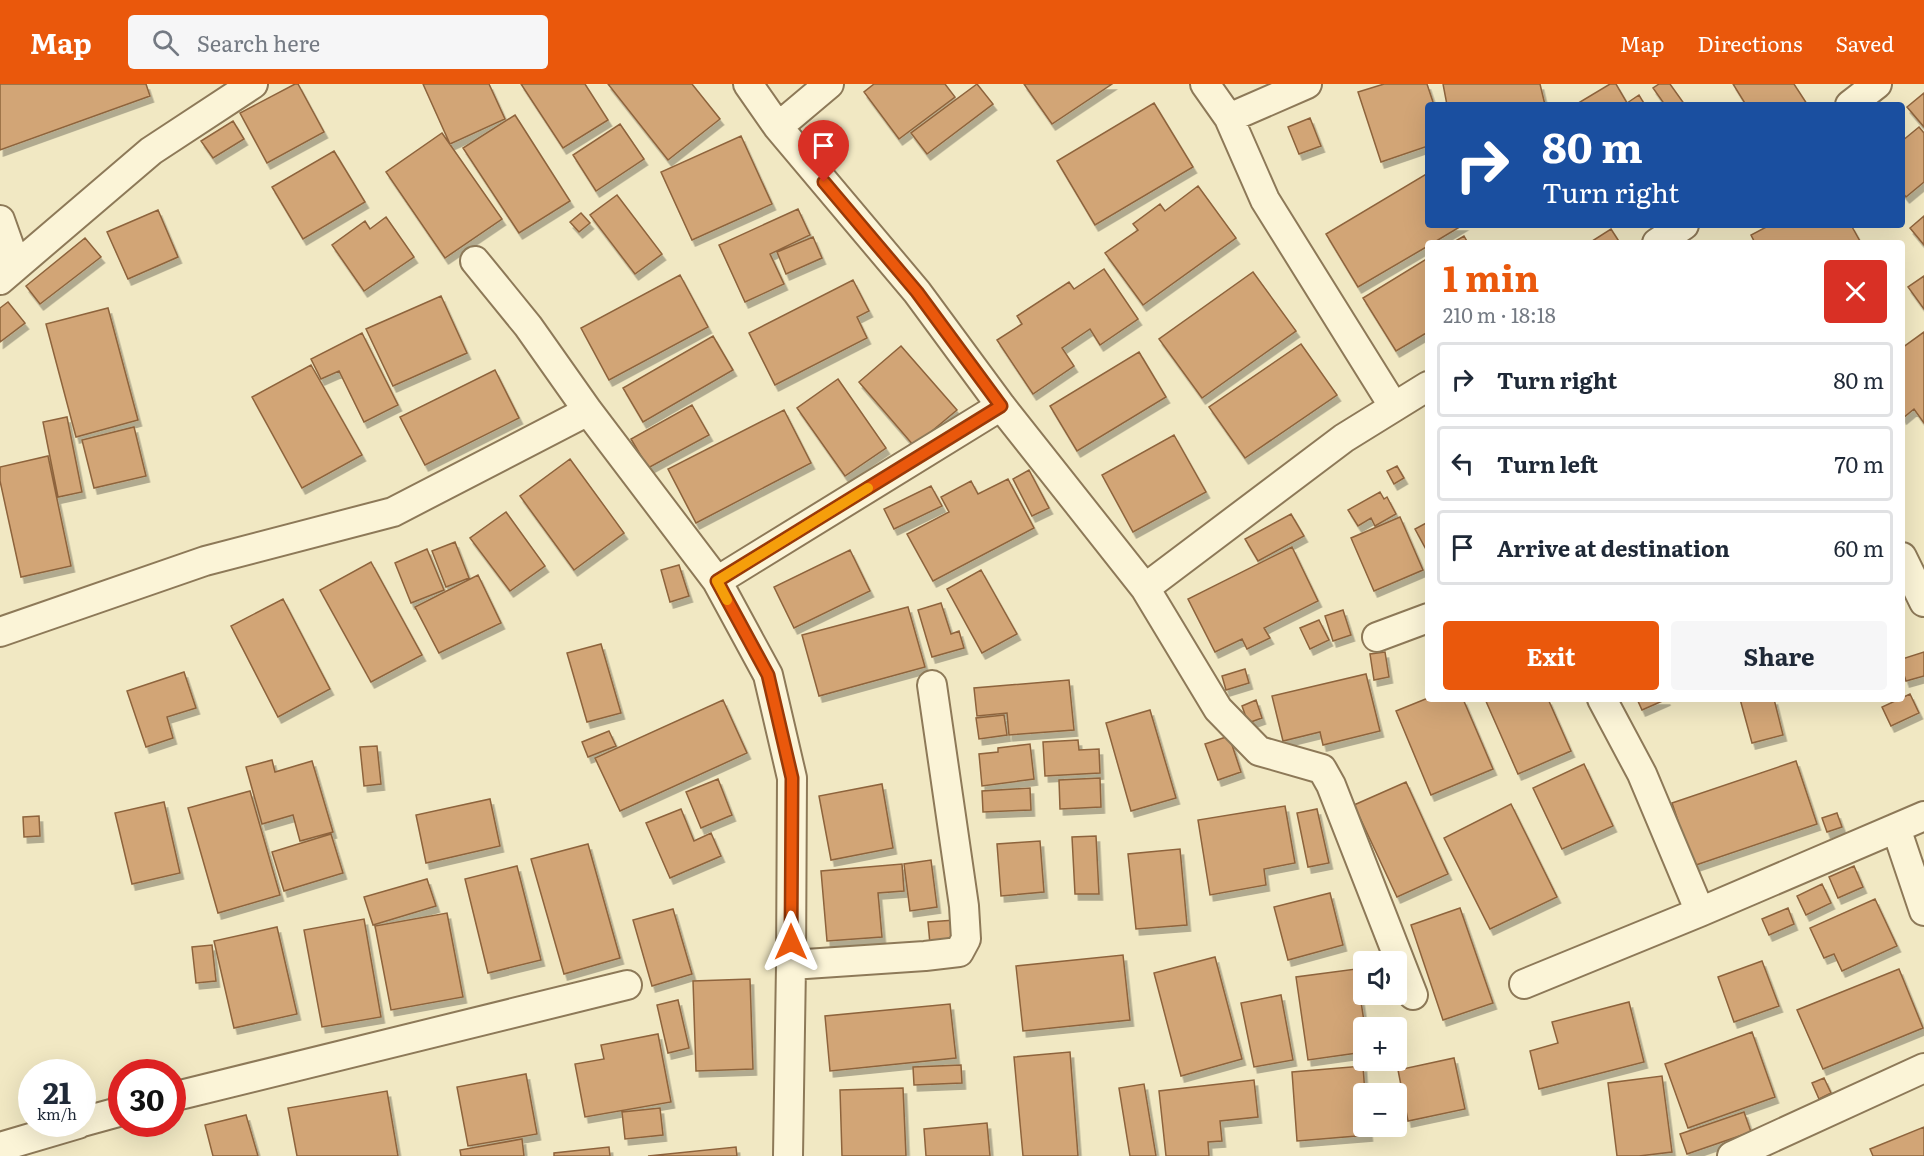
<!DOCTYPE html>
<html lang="en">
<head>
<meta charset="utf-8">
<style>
	body { margin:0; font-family:Literata,serif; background:#f6f6f7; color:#1f2937; height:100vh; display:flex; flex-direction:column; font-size:22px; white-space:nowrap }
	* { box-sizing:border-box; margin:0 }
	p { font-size:20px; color:#747a83 }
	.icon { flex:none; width:33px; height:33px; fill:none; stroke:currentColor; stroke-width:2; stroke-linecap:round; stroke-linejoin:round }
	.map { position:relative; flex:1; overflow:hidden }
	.sheet { position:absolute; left:1425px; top:156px; width:480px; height:462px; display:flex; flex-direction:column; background:#fff; border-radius:6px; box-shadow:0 6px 24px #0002 }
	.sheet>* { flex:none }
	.top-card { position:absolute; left:1425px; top:18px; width:480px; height:126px; border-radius:6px; box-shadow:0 6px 24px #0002; background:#1a4fa0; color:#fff; overflow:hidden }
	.tools { position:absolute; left:1353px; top:867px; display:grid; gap:12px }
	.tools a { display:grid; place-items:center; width:54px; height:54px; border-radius:6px; background:#fff; box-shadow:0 6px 24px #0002; font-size:30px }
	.speed { position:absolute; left:18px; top:975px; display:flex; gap:12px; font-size:30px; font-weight:700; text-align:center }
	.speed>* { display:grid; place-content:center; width:78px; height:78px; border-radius:50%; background:#fff; box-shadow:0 6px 24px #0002; line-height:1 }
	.speed small { font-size:15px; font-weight:400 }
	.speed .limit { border:9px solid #d22; background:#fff; color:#111 }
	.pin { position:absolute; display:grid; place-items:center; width:51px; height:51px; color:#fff; margin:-62px -26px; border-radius:50% 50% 50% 0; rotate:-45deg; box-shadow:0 0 6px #0007 }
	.pin .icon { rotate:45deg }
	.me { position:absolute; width:66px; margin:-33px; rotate:0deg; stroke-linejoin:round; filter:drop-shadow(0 0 4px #0008) }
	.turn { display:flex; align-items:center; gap:21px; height:126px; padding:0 18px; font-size:27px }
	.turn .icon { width:78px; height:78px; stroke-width:2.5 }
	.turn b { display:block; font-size:42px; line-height:51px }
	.round { display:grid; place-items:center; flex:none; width:63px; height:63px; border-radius:6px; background:#f6f6f7 }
	.head { display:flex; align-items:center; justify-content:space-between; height:102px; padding:0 18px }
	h1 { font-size:36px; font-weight:700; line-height:45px; color:#ea580c }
	.action { display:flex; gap:12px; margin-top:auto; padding:12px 18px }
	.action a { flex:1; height:69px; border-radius:6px; background:#ea580c; color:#fff; font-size:24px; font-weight:700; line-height:69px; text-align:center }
	.action a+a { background:#f6f6f7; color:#1f2937 }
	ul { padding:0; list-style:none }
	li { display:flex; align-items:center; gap:18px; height:75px; margin:0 12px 9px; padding:0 6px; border:3px solid #e0e1e3; border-radius:6px }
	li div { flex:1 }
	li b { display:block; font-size:22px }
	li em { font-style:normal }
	header { display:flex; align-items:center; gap:36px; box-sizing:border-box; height:84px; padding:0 30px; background:#ea580c; color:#fff }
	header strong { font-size:28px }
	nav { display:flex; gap:33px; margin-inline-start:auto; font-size:21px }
	.search { width:420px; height:54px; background:#f6f6f7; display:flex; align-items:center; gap:15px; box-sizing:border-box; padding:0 21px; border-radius:6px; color:#747a83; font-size:22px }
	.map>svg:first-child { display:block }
</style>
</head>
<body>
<header>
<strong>Map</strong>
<div class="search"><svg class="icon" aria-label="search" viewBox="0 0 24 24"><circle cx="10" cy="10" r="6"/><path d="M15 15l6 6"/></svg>Search here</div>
<nav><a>Map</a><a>Directions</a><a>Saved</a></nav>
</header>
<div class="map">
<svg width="1924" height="1072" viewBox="0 0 1924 1072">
	<defs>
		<filter id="shadow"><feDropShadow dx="3.5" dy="6" stdDeviation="0" flood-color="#0004"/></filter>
	</defs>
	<rect width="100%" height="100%" fill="#f1e8c3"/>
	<path fill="#d2a576" stroke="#8e643c" stroke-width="1.5" filter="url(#shadow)" d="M 0,0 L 146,0 L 150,12 L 0,66 Z
		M 295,0 L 298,0 L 324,48 L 267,79 L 240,29 Z
		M 423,0 L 489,0 L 505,35 L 450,60 Z
		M 521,0 L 585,0 L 608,36 L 563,64 Z
		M 608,0 L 692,0 L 720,35 L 668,76 Z
		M 874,0 L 945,0 L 955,13 L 899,55 L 864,8 Z
		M 977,0 L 993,20 L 927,70 L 911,49 Z
		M 1024,0 L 1112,0 L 1052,40 Z
		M 1384,0 L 1427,0 L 1434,21 L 1428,21 L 1428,62 L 1381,78 L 1358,8 Z
		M 1443,0 L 1540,0 L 1545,21 L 1447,21 Z
		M 1610,0 L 1616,0 L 1627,19 L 1639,11 L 1645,21 L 1575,21 Z
		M 1659,0 L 1670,0 L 1685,21 L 1665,21 L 1653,4 Z
		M 1733,0 L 1794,0 L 1807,20 L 1746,21 Z
		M 1924,9 L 1924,43 L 1907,23 Z
		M 1154,19 L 1193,83 L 1095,141 L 1057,77 Z
		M 515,31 L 570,117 L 519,149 L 463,64 Z
		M 1310,34 L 1321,62 L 1299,70 L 1288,43 Z
		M 233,37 L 244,55 L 213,74 L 201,57 Z
		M 620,40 L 644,75 L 596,107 L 573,71 Z
		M 1919,43 L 1924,49 L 1924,98 L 1906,113 L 1902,108 L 1902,57 Z
		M 442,49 L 502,135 L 445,174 L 386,88 Z
		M 741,52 L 772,120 L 692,156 L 661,88 Z
		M 334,67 L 365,118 L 303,155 L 272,103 Z
		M 1428,89 L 1428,141 L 1463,141 L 1433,159 L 1428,159 L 1428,162 L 1358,203 L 1326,150 Z
		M 1198,102 L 1236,154 L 1143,221 L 1105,169 L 1138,146 L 1133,140 L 1160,120 L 1165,127 Z
		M 617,111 L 662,170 L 635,190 L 590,131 Z
		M 798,125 L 810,151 L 770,170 L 784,200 L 745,218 L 719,161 Z
		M 158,126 L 178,173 L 128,195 L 107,148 Z
		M 581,129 L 590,139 L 579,148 L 570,138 Z
		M 1924,132 L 1924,161 L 1910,144 Z
		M 386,133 L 414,173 L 364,207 L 332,161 L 365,137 L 370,145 Z
		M 1770,141 L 1851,141 L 1861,159 L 1755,159 L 1751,151 Z
		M 1611,145 L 1620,159 L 1589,159 Z
		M 1464,152 L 1468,159 L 1452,159 Z
		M 813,153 L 822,174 L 786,190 L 777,168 Z
		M 85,154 L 101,173 L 40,220 L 26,202 Z
		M 1428,174 L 1428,248 L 1396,267 L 1363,214 Z
		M 1104,185 L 1138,235 L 1100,261 L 1090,245 L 1062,264 L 1074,282 L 1033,310 L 997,256 L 1022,240 L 1017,232 L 1069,198 L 1074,205 Z
		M 1253,188 L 1296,247 L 1202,314 L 1159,255 Z
		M 680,191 L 708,243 L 609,296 L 581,244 Z
		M 1924,192 L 1924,225 L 1908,203 Z
		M 853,196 L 869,227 L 857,233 L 867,254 L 775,301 L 749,249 Z
		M 441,212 L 467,269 L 393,302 L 366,245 Z
		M 8,218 L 25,239 L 0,258 L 0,224 Z
		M 108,224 L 138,336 L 76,353 L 46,240 Z
		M 1924,248 L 1924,339 L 1914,325 L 1903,334 L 1902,332 L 1902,264 Z
		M 362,249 L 398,321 L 364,338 L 339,287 L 321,295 L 311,275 Z
		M 713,252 L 733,286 L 643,338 L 623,304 Z
		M 1301,260 L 1337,311 L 1245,374 L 1209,323 Z
		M 901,262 L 957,326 L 914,362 L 859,298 Z
		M 1139,268 L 1166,313 L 1077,367 L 1050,322 Z
		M 311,281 L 362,371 L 302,404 L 252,313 Z
		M 495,286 L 519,334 L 425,381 L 400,333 Z
		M 838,295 L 886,364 L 845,392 L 797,324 Z
		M 692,321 L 709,351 L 648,384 L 631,355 Z
		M 784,326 L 811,379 L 696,439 L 668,385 Z
		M 67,333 L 82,408 L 58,413 L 43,338 Z
		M 134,343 L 146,392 L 94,404 L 82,356 Z
		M 1174,351 L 1206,408 L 1133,448 L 1102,391 Z
		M 48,372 L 71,482 L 21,493 L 0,397 L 0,383 Z
		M 570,375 L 624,449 L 574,486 L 520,412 Z
		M 1397,382 L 1404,394 L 1394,400 L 1387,387 Z
		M 1029,386 L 1049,424 L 1032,432 L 1013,395 Z
		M 1008,395 L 1034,444 L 933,497 L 907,450 L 949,428 L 941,413 L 971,397 L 978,410 Z
		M 931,402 L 942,422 L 894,445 L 884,425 Z
		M 1380,408 L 1384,415 L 1387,413 L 1396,430 L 1375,442 L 1371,434 L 1358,442 L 1348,426 Z
		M 506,428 L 545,482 L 510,507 L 470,454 Z
		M 1291,430 L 1304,452 L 1258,477 L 1245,455 Z
		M 1400,433 L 1423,486 L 1374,507 L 1351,454 Z
		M 1428,438 L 1428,469 L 1415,445 Z
		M 455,458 L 469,494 L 446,503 L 432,467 Z
		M 1292,463 L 1318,517 L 1264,544 L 1270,554 L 1247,565 L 1242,555 L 1215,568 L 1188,515 Z
		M 427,465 L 444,506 L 411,519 L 395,479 Z
		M 850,466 L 870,507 L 794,544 L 774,503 Z
		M 371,478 L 422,571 L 371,598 L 320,506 Z
		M 679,481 L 689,512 L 670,518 L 661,486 Z
		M 981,486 L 1017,550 L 982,569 L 947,505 Z
		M 478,491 L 501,539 L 439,569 L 415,523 Z
		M 283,515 L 330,605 L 278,633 L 231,542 Z
		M 941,519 L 951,550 L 959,547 L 964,564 L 932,573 L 918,526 Z
		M 908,523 L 925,583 L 819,612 L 802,551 Z
		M 1343,526 L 1351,551 L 1333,557 L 1325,532 Z
		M 1319,536 L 1329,556 L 1310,565 L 1300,544 Z
		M 601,560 L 621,629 L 587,638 L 567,569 Z
		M 1385,568 L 1389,593 L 1374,596 L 1370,570 Z
		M 1924,568 L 1924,592 L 1906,597 L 1902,585 L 1902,575 Z
		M 1245,585 L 1249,599 L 1226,606 L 1222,592 Z
		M 184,588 L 196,624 L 167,633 L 173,654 L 146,663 L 127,607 Z
		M 1366,590 L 1380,647 L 1323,661 L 1320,648 L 1283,657 L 1272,612 Z
		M 1069,596 L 1074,646 L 1009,651 L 1007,629 L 977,632 L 974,604 Z
		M 1910,610 L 1919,629 L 1891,642 L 1882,623 Z
		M 1428,614 L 1463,615 L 1493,685 L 1431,711 L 1396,627 Z
		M 1485,615 L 1548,615 L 1571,667 L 1518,690 Z
		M 1637,615 L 1667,615 L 1642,626 Z
		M 1740,615 L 1774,615 L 1783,651 L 1752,659 Z
		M 723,616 L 747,669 L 620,727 L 595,674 Z
		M 1256,616 L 1262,634 L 1248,639 L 1242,622 Z
		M 1150,626 L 1176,714 L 1131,727 L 1106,639 Z
		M 1004,631 L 1007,651 L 979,655 L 976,634 Z
		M 609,647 L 616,662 L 588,673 L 582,658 Z
		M 1229,652 L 1241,688 L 1218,696 L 1205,660 Z
		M 1078,656 L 1079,666 L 1099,665 L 1100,689 L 1045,692 L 1043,658 Z
		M 1030,660 L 1034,695 L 982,702 L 979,670 L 998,668 L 998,664 Z
		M 377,662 L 381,700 L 364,702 L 360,663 Z
		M 272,676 L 275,688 L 312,677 L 333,748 L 300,757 L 293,731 L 262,740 L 246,683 Z
		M 1796,677 L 1817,740 L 1693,782 L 1672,719 Z
		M 1584,680 L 1613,742 L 1562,765 L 1533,704 Z
		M 1100,694 L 1101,723 L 1060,725 L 1059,696 Z
		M 718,695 L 732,731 L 701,744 L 686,708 Z
		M 1406,698 L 1448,790 L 1397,813 L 1354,721 Z
		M 882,700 L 893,764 L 831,776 L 819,712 Z
		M 1030,704 L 1031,726 L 983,728 L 982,707 Z
		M 250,707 L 280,811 L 218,829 L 188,724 Z
		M 490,715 L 500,762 L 426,779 L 416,731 Z
		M 164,718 L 180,789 L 132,800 L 115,729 Z
		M 1511,720 L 1557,813 L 1490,845 L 1444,754 Z
		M 1285,722 L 1295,779 L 1264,785 L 1266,801 L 1210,811 L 1198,736 Z
		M 681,725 L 694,757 L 711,749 L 721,772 L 670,794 L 646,739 Z
		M 1317,725 L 1329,779 L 1308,783 L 1297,729 Z
		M 1837,729 L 1842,743 L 1827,748 L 1822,734 Z
		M 39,732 L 40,752 L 24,753 L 23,733 Z
		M 331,750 L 343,789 L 284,807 L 272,768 Z
		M 1096,752 L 1099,810 L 1075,810 L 1072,753 Z
		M 1040,757 L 1044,808 L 1001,812 L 997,760 Z
		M 588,760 L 620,874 L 564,890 L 531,775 Z
		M 1180,765 L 1187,841 L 1136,845 L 1128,770 Z
		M 931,776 L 937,823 L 910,827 L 904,780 Z
		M 902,780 L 904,807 L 878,809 L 882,853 L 827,857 L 821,787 Z
		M 517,782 L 541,876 L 488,889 L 465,795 Z
		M 1854,782 L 1863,803 L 1838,814 L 1829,793 Z
		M 427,795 L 436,822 L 373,841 L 364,813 Z
		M 1822,800 L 1831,819 L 1806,831 L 1797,812 Z
		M 1330,809 L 1343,861 L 1288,876 L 1274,823 Z
		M 1875,815 L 1897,862 L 1842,887 L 1834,870 L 1824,874 L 1810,844 Z
		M 1460,824 L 1493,919 L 1443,936 L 1411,841 Z
		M 1788,824 L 1794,840 L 1769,851 L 1762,835 Z
		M 673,825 L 692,890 L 652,902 L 633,836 Z
		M 447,829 L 463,913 L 391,926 L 375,842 Z
		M 364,835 L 381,933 L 322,943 L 304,846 Z
		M 955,836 L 957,858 L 930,860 L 928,838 Z
		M 277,843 L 297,930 L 234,944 L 214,857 Z
		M 212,861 L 216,897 L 196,899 L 192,863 Z
		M 1123,871 L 1130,936 L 1023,947 L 1016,882 Z
		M 1215,873 L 1242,975 L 1181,992 L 1154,889 Z
		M 1762,877 L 1779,922 L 1734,938 L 1718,893 Z
		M 1356,885 L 1365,944 L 1364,968 L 1308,976 L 1296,893 Z
		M 1899,885 L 1923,944 L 1823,985 L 1797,926 Z
		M 750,895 L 753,985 L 696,987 L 693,897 Z
		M 1281,911 L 1293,976 L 1254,983 L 1241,919 Z
		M 678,916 L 689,964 L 668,969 L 657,921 Z
		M 1629,918 L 1644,978 L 1539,1005 L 1530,967 L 1558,959 L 1552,938 Z
		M 950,920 L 956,974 L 830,987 L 825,932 Z
		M 1752,948 L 1775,1013 L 1688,1044 L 1665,980 Z
		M 658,950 L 671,1018 L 585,1033 L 575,980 L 604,975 L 601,961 Z
		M 1070,968 L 1078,1072 L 1023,1072 L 1014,973 Z
		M 1454,974 L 1465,1025 L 1408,1037 L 1398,986 Z
		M 961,981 L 962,999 L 914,1001 L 913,983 Z
		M 1363,982 L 1365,1010 L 1364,1010 L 1364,1042 L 1368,1042 L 1369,1051 L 1297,1057 L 1292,988 Z
		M 526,990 L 537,1050 L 468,1062 L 457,1003 Z
		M 1662,992 L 1672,1068 L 1639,1072 L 1617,1072 L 1608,999 Z
		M 1824,994 L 1831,1009 L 1819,1015 L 1812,999 Z
		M 1254,996 L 1258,1033 L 1220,1037 L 1222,1057 L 1208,1058 L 1209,1072 L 1166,1072 L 1159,1007 Z
		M 1144,1000 L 1156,1072 L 1130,1072 L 1119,1004 Z
		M 903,1004 L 906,1072 L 842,1072 L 840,1006 Z
		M 387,1007 L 398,1072 L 297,1072 L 288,1024 Z
		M 660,1024 L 663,1051 L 625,1055 L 622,1028 Z
		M 1744,1028 L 1751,1048 L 1687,1070 L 1680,1050 Z
		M 246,1031 L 258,1072 L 213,1072 L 205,1041 Z
		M 987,1039 L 990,1072 L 926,1072 L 924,1045 Z
		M 1924,1043 L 1924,1072 L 1873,1072 L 1870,1065 Z
		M 522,1055 L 524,1072 L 461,1072 L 460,1066 Z
		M 609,1063 L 610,1072 L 554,1072 L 554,1069 Z
		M 736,1063 L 737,1072 L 648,1072 Z"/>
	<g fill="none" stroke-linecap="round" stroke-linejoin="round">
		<g stroke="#8d7958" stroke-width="32">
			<path id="minor" d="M 748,0 L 778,43 L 917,208 L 1001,322 L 1145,504 L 1218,625 L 1259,667 L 1322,685 L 1331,701 L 1413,911
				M 1205,0 L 1229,34 L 1265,116 L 1394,323
				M 1850,21 L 1877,0
				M 1229,34 L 1307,0
				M 778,43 L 829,0
				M 0,136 L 16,181
				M 1657,159 L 1684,141
				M 475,177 L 528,242 L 588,327 L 717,497 L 768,591 L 792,694 L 791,881 L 788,1072
				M 0,196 L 151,67 L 253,0
				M 1902,473 L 1924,518
				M 717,497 L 1001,322
				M 1145,504 L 1344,354 L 1428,302
				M 0,548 L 205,477 L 393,428 L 588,327
				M 1377,553 L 1428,534
				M 1602,615 L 1642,690 L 1700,828
				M 1896,744 L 1924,827
				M 791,881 L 925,872 L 959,868 L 966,855 L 964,822 L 932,601
				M 1524,900 L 1700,828 L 1924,732
				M 172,1013 L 627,901
				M 82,1038 L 122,1027
				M 0,1063 L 78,1040
				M 1732,1072 L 1924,984"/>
		</g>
		<use href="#minor" stroke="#fbf4d7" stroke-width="28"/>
	</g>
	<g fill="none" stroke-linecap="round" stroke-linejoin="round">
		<g stroke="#983908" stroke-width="15">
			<path id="route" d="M 791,858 L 792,694 L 768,591 L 717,497 L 1001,322 L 917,208 L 824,98"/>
		</g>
		<use href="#route" stroke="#ea580c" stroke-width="10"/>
		<path stroke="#f59e0b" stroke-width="10" d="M 727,516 L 717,497 L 868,404"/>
	</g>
</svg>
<div class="tools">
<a><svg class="icon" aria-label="sound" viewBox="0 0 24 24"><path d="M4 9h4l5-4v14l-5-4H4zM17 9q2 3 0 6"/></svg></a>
<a>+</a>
<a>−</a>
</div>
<div class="speed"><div>21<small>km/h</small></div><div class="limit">30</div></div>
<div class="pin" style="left:824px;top:98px;background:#d93025"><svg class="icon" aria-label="arrive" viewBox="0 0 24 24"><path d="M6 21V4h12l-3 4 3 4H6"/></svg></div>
<svg class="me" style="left:791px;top:858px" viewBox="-20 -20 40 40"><path d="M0-17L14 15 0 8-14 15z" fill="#ea580c" stroke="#fff" stroke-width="4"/></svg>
<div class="top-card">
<div class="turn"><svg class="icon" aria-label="right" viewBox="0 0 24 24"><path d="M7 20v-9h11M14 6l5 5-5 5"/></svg><div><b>80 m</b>Turn right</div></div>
</div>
<section class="sheet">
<div class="head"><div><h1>1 min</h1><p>210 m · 18:18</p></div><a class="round" style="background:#d93025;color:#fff"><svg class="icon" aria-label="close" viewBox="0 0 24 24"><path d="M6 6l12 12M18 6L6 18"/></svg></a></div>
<ul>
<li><svg class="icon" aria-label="right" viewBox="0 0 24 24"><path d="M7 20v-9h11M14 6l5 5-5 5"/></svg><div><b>Turn right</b></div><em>80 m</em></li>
<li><svg class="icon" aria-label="left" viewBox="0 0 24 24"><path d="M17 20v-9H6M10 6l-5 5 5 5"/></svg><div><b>Turn left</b></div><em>70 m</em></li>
<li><svg class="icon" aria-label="arrive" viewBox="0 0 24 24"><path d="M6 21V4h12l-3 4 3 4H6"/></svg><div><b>Arrive at destination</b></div><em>60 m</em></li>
</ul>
<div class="action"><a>Exit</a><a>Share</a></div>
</section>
</div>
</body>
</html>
